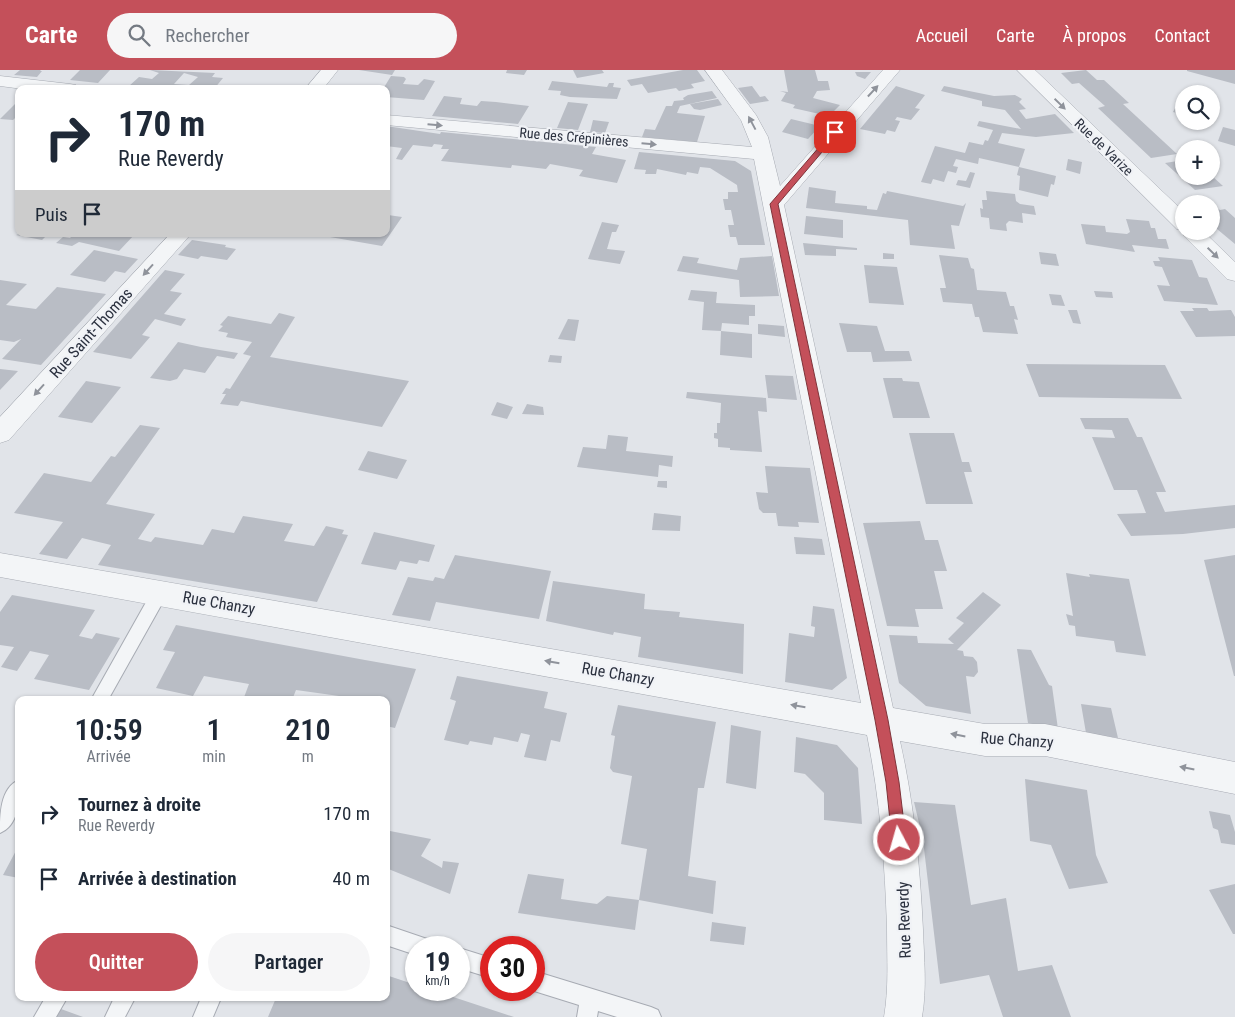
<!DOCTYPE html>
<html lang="fr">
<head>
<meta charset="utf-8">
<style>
	body { margin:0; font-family:"Roboto Condensed",sans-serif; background:#f6f6f7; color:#1f2937; height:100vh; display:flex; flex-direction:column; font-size:19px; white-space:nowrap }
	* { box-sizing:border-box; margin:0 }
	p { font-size:16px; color:#747a83 }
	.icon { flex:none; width:28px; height:28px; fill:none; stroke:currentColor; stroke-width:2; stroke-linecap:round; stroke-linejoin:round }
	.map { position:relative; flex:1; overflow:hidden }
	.panel { position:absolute; left:15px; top:626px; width:375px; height:305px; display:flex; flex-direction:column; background:#fff; border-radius:10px; box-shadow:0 1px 4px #0004 }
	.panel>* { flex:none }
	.banner { position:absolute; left:15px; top:15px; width:375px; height:152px; border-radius:10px; box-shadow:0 1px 4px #0004; background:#fff; color:#1f2937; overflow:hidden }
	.tools { position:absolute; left:1175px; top:15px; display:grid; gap:10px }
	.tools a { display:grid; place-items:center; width:45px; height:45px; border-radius:50%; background:#fff; box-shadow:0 1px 4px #0004; font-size:25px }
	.speed { position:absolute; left:405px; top:866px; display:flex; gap:10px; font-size:25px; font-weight:700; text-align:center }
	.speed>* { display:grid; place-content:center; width:65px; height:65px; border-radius:50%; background:#fff; box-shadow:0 1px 4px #0004; line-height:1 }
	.speed small { font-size:12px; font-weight:400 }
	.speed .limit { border:8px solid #d22; background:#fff; color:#111 }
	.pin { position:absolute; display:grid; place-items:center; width:42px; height:42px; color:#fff; margin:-21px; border-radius:10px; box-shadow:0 2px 8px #0006 }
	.me { position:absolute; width:55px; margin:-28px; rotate:354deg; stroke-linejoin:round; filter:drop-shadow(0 0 4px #0008) }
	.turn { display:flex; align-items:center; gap:18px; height:105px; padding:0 20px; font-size:22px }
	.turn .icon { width:65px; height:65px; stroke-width:2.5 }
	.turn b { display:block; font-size:35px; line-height:42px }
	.then { display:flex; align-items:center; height:48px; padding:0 20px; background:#0003; gap:10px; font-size:19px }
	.eta { display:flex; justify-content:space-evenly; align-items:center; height:85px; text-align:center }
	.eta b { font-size:30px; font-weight:600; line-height:35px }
	.button { display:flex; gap:10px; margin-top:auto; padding:10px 20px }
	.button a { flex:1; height:58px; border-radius:30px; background:#c4505a; color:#fff; font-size:20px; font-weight:600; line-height:58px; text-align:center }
	.button a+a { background:#f6f6f7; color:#1f2937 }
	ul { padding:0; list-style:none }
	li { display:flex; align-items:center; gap:15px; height:65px; padding:0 20px }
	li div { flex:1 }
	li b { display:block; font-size:19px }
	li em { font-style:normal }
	header { display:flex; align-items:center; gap:30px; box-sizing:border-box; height:70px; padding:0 25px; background:#c4505a; color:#fff }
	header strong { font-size:24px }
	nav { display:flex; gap:28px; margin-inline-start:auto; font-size:18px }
	.search { width:350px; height:45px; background:#f6f6f7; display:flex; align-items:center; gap:12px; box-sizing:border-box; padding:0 18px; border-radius:28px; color:#747a83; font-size:19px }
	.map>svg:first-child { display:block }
</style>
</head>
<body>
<header>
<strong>Carte</strong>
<div class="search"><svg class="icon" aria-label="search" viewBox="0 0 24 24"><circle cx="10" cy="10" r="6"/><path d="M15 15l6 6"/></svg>Rechercher</div>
<nav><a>Accueil</a><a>Carte</a><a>À propos</a><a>Contact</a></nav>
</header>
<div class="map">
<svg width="1235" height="947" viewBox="0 0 1235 947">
	<rect width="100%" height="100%" fill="#e1e4e9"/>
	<path fill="#b9bdc5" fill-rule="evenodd" d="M 20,0 L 41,0 L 40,1 L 42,1 L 37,7 L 14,5 Z
		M 80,0 L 110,0 L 98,13 L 70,10 Z
		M 150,0 L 215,3 L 212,7 L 223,8 L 214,19 L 155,19 L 129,16 L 139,7 L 152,9 L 159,3 ZM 184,3 L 198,7 L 189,15 L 174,14 Z
		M 359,0 L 395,0 L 392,5 Z
		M 507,0 L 527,0 L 524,5 L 506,3 Z
		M 573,0 L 602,0 L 604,3 L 577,8 Z
		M 683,0 L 697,0 L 705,11 L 691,14 L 694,18 L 679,21 L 676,18 L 648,23 L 642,14 L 631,16 L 627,10 Z
		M 784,0 L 815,0 L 818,11 L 828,11 L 830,20 L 817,21 L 813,28 L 840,35 L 826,49 L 822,48 L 824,45 L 793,38 L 795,35 L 781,31 L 786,23 L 780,21 L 788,22 Z
		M 1086,0 L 1097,10 L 1104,10 L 1129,33 L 1123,34 L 1177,84 L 1151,88 L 1098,38 L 1105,36 L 1079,13 L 1072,14 L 1061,3 Z
		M 1187,0 L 1235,0 L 1235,14 L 1187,1 Z
		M 855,2 L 871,2 L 865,9 L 857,6 Z
		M 391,6 L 404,7 L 406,9 L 403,14 L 418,15 L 424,9 L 435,11 L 424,30 L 386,27 L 386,19 L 383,19 Z
		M 552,11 L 607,17 L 609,13 L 614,13 L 613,17 L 621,18 L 617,29 L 570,27 L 560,25 L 561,21 L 548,20 Z
		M 752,16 L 760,27 L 765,26 L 769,31 L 750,34 L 738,18 Z
		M 896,16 L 925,25 L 915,38 L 920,39 L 911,50 L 897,47 L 895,50 L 900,51 L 895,62 L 887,60 L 885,64 L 860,59 Z
		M 944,16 L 994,26 L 1015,25 L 1022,29 L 1019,32 L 1026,39 L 1019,40 L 1026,49 L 1055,44 L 1074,63 L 1036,67 L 1002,63 L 998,73 L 1025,79 L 1019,97 L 979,88 L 978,94 L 956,89 L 953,96 L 958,97 L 956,103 L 948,101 L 944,112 L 933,109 L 931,114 L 921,112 L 935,76 L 965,83 L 969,72 L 983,75 L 985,70 L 988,71 L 993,60 L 977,56 L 979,51 L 1021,59 L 1005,40 L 982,36 L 982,31 L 941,21 Z
		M 712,21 L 717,28 L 680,36 L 677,43 L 705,46 L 697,72 L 642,67 L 645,59 L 655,60 L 666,36 L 672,36 L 674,31 L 684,30 L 683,28 L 688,25 Z
		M 1184,22 L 1184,45 L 1173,42 Z
		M 444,26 L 462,28 L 460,34 L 477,36 L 481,31 L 496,32 L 529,36 L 518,54 L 432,46 Z
		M 718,29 L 722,35 L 700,40 L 694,39 L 690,34 Z
		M 19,30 L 19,38 L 16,41 L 19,41 L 19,44 L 13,50 L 0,49 Z
		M 568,32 L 588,34 L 578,60 L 557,58 Z
		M 791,49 L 820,56 L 808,69 L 782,62 Z
		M 593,50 L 609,52 L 605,63 L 590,62 Z
		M 386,56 L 440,64 L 441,62 L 596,77 L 592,84 L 626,90 L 617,113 L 579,106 L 583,100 L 550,94 L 546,99 L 512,95 L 511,98 L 441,91 L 449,79 L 441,79 L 443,75 L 434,74 L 432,77 L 413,75 L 402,90 L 396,89 L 402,78 L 386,76 Z
		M 1223,57 L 1235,60 L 1235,76 L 1218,71 Z
		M 639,82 L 735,91 L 751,101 L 765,175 L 738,175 L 736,167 L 730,167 L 728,155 L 734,155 L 731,140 L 725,140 L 723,129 L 728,129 L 728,122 L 738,122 L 737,115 L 710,98 L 700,97 L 698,104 L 687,102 L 686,105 L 657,99 L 656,104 L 645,104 L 646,100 L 634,99 Z
		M 1068,89 L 1082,92 L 1080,104 L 1066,100 Z
		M 1184,90 L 1184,106 L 1212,106 L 1223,116 L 1195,120 L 1165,93 Z
		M 1019,97 L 1056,106 L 1054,115 L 1051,114 L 1048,127 L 1019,120 L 1020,106 L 1017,105 Z
		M 970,102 L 975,103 L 970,118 L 956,115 L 958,110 L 966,111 Z
		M 809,117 L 836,121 L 835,133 L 867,136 L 867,139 L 877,140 L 883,123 L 886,124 L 887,121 L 963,136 L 966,133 L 959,156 L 951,155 L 955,179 L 910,175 L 908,150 L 806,138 Z
		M 986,121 L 1015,124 L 1016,131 L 1020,134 L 1034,136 L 1036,145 L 1022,143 L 1023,153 L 1009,151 L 1006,154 L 1007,161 L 990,159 L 989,148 L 981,147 L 980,138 L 983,139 L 982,130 L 987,130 Z
		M 1211,136 L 1214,136 L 1220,140 L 1225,139 L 1235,148 L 1235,174 L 1211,154 Z
		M 388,145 L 402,147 L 382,176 L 330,167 L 332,164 L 386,164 Z
		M 806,146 L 843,150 L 843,168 L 804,164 Z
		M 1126,149 L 1149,151 L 1151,158 L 1155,158 L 1158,169 L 1166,169 L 1169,179 L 1132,175 L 1135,182 L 1086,174 L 1081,154 L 1105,156 L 1106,162 L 1127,164 L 1130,162 Z
		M 602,152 L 619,155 L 616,162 L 612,162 L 607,179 L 625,181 L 620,194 L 588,189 Z
		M 19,164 L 48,164 L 42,170 L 16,165 Z
		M 74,164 L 135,164 L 119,181 L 79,172 L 72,176 L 56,173 L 63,167 L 70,168 Z
		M 192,170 L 226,175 L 225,177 L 236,179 L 227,190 L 201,186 L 198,189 L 178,185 Z
		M 803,173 L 857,178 L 857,180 L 836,179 L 836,186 L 805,185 Z
		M 94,180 L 138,189 L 125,203 L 115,201 L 105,212 L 70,205 Z
		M 1039,182 L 1056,184 L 1059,196 L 1041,194 Z
		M 883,183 L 894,184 L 894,189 L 883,189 Z
		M 939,185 L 968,188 L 971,198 L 974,199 L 977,220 L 1006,222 L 1010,236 L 1014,236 L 1018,250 L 1014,249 L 1018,264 L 983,262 L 979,247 L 975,247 L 972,234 L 943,232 L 940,218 L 946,218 Z
		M 683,186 L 699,188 L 697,193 L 737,200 L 740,188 L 772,186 L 779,226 L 740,227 L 739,210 L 677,201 Z
		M 1158,187 L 1192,190 L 1199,207 L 1207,208 L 1218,235 L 1164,231 L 1157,215 L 1170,216 L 1162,197 L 1155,196 L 1153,191 L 1160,191 Z
		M 864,195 L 897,197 L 904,235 L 869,233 Z
		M 165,200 L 185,204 L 170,221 L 182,223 L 164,244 L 186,249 L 181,256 L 155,249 L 142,265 L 150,267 L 131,289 L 93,282 Z
		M 0,210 L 27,214 L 6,235 L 36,239 L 57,217 L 106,224 L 41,295 L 2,289 L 21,269 L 14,272 L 0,270 Z
		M 691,220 L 717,222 L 716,233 L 755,235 L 755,246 L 749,246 L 749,255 L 722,253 L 721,261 L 702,260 L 704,232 L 688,230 Z
		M 1094,221 L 1112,222 L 1113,228 L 1096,227 Z
		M 1049,224 L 1061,225 L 1065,236 L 1052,235 Z
		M 1192,238 L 1207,238 L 1209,241 L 1231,240 L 1235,247 L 1235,266 L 1196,267 L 1180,241 L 1194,241 Z
		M 1068,240 L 1077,240 L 1081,254 L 1073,253 Z
		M 279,243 L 295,247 L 270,287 L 409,311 L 382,357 L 241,331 L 238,336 L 220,334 L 226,324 L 222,324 L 226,318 L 230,319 L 251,286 L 243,284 L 252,272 L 226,267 L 228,263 L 218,261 L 223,256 L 220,255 L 228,246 L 271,254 Z
		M 568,249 L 579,250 L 575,271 L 558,269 Z
		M 839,253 L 877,256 L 885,281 L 909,281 L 912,291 L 873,292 L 871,282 L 847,282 Z
		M 758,254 L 784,256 L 785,267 L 758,264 Z
		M 721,261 L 752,264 L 752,288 L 720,285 Z
		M 178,272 L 201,277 L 238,283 L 234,289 L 217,286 L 205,303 L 184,299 L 177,309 L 170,311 L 150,308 Z
		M 550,285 L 562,286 L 561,293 L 548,292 Z
		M 1026,294 L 1165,295 L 1182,329 L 1039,327 Z
		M 0,299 L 18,301 L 0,320 Z
		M 765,305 L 793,306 L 797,330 L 768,328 Z
		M 883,308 L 902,308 L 903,311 L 919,312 L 930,348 L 893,348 Z
		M 86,311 L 121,317 L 92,353 L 58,347 Z
		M 687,322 L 766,328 L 767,342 L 758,341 L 762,382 L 730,380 L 730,378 L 718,377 L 718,369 L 714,368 L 714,363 L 717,363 L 717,353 L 720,353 L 721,333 L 686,328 Z
		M 497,332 L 513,337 L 507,349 L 491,345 Z
		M 527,334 L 543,337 L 544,345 L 522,344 Z
		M 1080,348 L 1128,348 L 1137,367 L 1142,367 L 1166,422 L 1156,422 L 1165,442 L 1235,435 L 1235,458 L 1183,464 L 1131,466 L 1117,444 L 1146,443 L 1137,420 L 1114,420 L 1092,367 L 1115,368 L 1112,360 L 1085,359 Z
		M 140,355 L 160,358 L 106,434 L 155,444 L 138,469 L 151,472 L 155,467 L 203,475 L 212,459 L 234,463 L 243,446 L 293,454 L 284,471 L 314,476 L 326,456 L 344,460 L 342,464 L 348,465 L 317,532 L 98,495 L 111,475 L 82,468 L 67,489 L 39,484 L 63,452 L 14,443 L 44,403 L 91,412 L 111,386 L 115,387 Z
		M 909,363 L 954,363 L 962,392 L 969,392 L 972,402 L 964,402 L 973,434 L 926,434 Z
		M 608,365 L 628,367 L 626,381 L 673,386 L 672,397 L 659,395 L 658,407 L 577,397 L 583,377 L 606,379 Z
		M 368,381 L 407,390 L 397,409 L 358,400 Z
		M 765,396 L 810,398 L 819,453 L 798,452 L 799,457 L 778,456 L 776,443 L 763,443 L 759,439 L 756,422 L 768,423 Z
		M 658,411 L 667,411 L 667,418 L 657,417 Z
		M 654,443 L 681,446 L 680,461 L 652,460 Z
		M 920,451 L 925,470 L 938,470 L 947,501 L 934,501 L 943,539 L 915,539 L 919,557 L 887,556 L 863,453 Z
		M 374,462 L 435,475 L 429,492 L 419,490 L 417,494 L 400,491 L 396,500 L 361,494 Z
		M 794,467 L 822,469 L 825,485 L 796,484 Z
		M 455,485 L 551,501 L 539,549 L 436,532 L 430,551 L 392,545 L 408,507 L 433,511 L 435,507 L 444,509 Z
		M 1235,485 L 1235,606 L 1234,606 L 1204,490 Z
		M 1066,503 L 1090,507 L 1089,504 L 1129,509 L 1146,586 L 1116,582 L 1114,571 L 1076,566 L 1075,556 L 1069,555 L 1066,544 L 1073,546 Z
		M 553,511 L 645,524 L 644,539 L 680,542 L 679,547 L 744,554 L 743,604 L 638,587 L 641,567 L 614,562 L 613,565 L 546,551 Z
		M 983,522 L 1001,535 L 957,580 L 963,581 L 964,586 L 973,587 L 977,592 L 978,602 L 974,607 L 966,606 L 971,644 L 926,636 L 899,613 L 889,565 L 917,566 L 918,573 L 954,574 L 948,569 L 964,553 L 956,548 Z
		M 12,525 L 95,540 L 79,566 L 92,569 L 96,563 L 120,568 L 89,620 L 34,609 L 49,585 L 30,581 L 17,601 L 1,597 L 14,577 L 0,575 L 0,542 Z
		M 813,536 L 834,539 L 847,608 L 832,620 L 785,612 L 789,563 L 814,567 L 815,557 L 811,556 Z
		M 176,555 L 365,590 L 416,599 L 395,658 L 386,656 L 386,630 L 337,630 L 339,626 L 296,620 L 292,630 L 243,630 L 249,614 L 204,606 L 193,626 L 156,618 L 175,582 L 163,580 Z
		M 1017,579 L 1031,580 L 1049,615 L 1052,616 L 1058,659 L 1028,653 Z
		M 457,606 L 548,622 L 544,638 L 567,643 L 560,672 L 551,670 L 546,691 L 524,687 L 530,665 L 521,663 L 518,672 L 494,667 L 492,675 L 470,671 L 468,675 L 444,670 L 456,631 L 450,629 Z
		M 1081,634 L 1111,638 L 1118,668 L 1086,663 Z
		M 618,635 L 716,652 L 704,718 L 698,718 L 688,806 L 716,811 L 713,844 L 639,830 L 647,779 L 621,774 L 632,706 L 613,702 L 610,698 L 615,666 L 611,665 Z
		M 731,655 L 761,661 L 756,719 L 726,713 Z
		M 796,667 L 837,675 L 858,698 L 862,754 L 824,750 L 824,723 L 805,704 L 794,702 Z
		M 1025,709 L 1087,720 L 1096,785 L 1108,813 L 1069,819 L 1051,775 L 1030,771 Z
		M 914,732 L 955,735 L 971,835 L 1006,828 L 1018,901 L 1052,895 L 1071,947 L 1003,947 L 989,905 L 940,914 L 923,770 Z
		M 1209,741 L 1230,745 L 1235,762 L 1235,775 L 1221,773 L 1218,760 L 1213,758 Z
		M 390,761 L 431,769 L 421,786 L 442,798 L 443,791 L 459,793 L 450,824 L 386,798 L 386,767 L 388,767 Z
		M 19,775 L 19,808 L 3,805 Z
		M 528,804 L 564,809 L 561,829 L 597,834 L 607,826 L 639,830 L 635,860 L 518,843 Z
		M 1235,814 L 1235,864 L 1233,864 L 1209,820 Z
		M 712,852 L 746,857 L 744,875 L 710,871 Z
		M 386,905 L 416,915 L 416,920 L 432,920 L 514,947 L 268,947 L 276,928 L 386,928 Z
		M 61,939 L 83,947 L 56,947 Z"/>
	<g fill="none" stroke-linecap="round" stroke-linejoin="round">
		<g stroke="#a7abb3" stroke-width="2">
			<path id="service" d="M 160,516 L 166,518 L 168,523 L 108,630 L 91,630 L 154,518 Z
				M 19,710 C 19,728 20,755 0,763 C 0,745 0,718 19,710 Z
				M 386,855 L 433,871 L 436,878 L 416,878 L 416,885 L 386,875 Z
				M 459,878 L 491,888 L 491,908 L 459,898 Z
				M 534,901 L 651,937 L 658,940 L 661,947 L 617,947 L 598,941 L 597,947 L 577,947 L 579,935 L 531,920 L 534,920 Z
				M 45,928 L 67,928 L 56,947 L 34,947 Z
				M 114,928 L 135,928 L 125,947 L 105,947 Z
				M 201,928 L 221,928 L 213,947 L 193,947 Z"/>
		</g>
		<g stroke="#a7abb3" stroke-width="1">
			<path id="minor" d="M 321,0 L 338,0 L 323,19 L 305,19 Z
				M 705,0 L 722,0 L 756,45 L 768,67 L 780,116 L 883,0 L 900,0 L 784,135 L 893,638 L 985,654 L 1045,654 L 1235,692 L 1235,724 L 1045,686 L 985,686 L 900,671 C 914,733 920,796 923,860 C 924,889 927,918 922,947 L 884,947 C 889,918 887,889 887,859 C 885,794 880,729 867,665 L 0,507 L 0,483 L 861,633 L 754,89 L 386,55 L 386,45 L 752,77 L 741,50 Z
				M 1017,0 L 1035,0 L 1184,142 L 1184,161 L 1203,161 L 1235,192 L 1235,211 L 1227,209 L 1184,166 L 1182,160 L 1177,159 Z
				M 0,6 L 70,14 L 76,15 L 78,19 L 23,19 L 0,16 Z
				M 170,164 L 191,164 L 9,370 L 0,373 L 0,347 Z"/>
		</g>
		<use href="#service" fill="#f3f5f7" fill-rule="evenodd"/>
		<use href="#minor" fill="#f3f5f7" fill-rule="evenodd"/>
	</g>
	<defs><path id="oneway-solid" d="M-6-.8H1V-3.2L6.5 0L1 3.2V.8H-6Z" transform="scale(1.25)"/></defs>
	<g fill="#8f939b">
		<use href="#oneway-solid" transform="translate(873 21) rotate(-47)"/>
		<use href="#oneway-solid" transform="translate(1060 34) rotate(44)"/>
		<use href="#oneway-solid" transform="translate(752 53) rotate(-118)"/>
		<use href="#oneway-solid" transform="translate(435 55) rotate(5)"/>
		<use href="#oneway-solid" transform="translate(649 74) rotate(5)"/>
		<use href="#oneway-solid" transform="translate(1213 183) rotate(44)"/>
		<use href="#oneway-solid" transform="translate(148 200) rotate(132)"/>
		<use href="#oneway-solid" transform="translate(39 320) rotate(132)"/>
		<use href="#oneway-solid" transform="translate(552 592) rotate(-170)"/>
		<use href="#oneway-solid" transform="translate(798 636) rotate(-170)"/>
		<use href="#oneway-solid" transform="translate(958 665) rotate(-169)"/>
		<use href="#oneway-solid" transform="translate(1187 698) rotate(-169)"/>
	</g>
	<path fill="#c4505a" stroke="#7f343a" d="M 833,61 L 839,62 L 778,134 L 888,650 L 899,712 L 906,770 L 904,775 L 899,777 L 894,775 L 892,770 L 886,712 L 875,650 L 770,134 Z"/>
	<g text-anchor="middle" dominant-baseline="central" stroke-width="4.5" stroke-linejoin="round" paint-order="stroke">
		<g font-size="14" fill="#2b313f" stroke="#f0f2f6">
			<text transform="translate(574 67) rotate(5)">Rue des Crépinières</text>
			<text transform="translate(1104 77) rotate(44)">Rue de Varize</text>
		</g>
		<g font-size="16" fill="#2b313f" stroke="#f0f2f6">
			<text transform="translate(91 263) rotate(-48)">Rue Saint-Thomas</text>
			<text transform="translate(219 533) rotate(10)">Rue Chanzy</text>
			<text transform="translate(618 604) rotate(10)">Rue Chanzy</text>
			<text transform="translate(1017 670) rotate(4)">Rue Chanzy</text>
			<text transform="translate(904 850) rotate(-92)">Rue Reverdy</text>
		</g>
	</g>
</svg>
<div class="tools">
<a><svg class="icon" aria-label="search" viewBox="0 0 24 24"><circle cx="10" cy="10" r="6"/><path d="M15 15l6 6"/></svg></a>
<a>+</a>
<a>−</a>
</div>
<div class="speed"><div>19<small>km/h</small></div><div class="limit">30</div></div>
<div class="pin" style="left:835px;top:62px;background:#d93025"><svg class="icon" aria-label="arrive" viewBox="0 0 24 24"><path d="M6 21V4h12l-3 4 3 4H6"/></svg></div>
<svg class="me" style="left:899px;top:770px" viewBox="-20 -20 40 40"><circle r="17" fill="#c4505a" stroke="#fff" stroke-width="3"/><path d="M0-11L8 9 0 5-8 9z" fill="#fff"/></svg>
<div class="banner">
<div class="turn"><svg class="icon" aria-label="right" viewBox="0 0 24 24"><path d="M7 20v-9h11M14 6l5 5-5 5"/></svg><div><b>170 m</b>Rue Reverdy</div></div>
<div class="then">Puis<svg class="icon" aria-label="arrive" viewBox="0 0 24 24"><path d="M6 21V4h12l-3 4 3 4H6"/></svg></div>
</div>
<section class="panel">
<div class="eta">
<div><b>10:59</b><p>Arrivée</p></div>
<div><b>1</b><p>min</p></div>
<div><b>210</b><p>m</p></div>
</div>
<ul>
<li><svg class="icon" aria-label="right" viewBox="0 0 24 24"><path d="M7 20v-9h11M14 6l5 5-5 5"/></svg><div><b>Tournez à droite</b><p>Rue Reverdy</p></div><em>170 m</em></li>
<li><svg class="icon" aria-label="arrive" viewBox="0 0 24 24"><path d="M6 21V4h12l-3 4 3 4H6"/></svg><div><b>Arrivée à destination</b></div><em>40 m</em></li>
</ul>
<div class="button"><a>Quitter</a><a>Partager</a></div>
</section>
</div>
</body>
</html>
